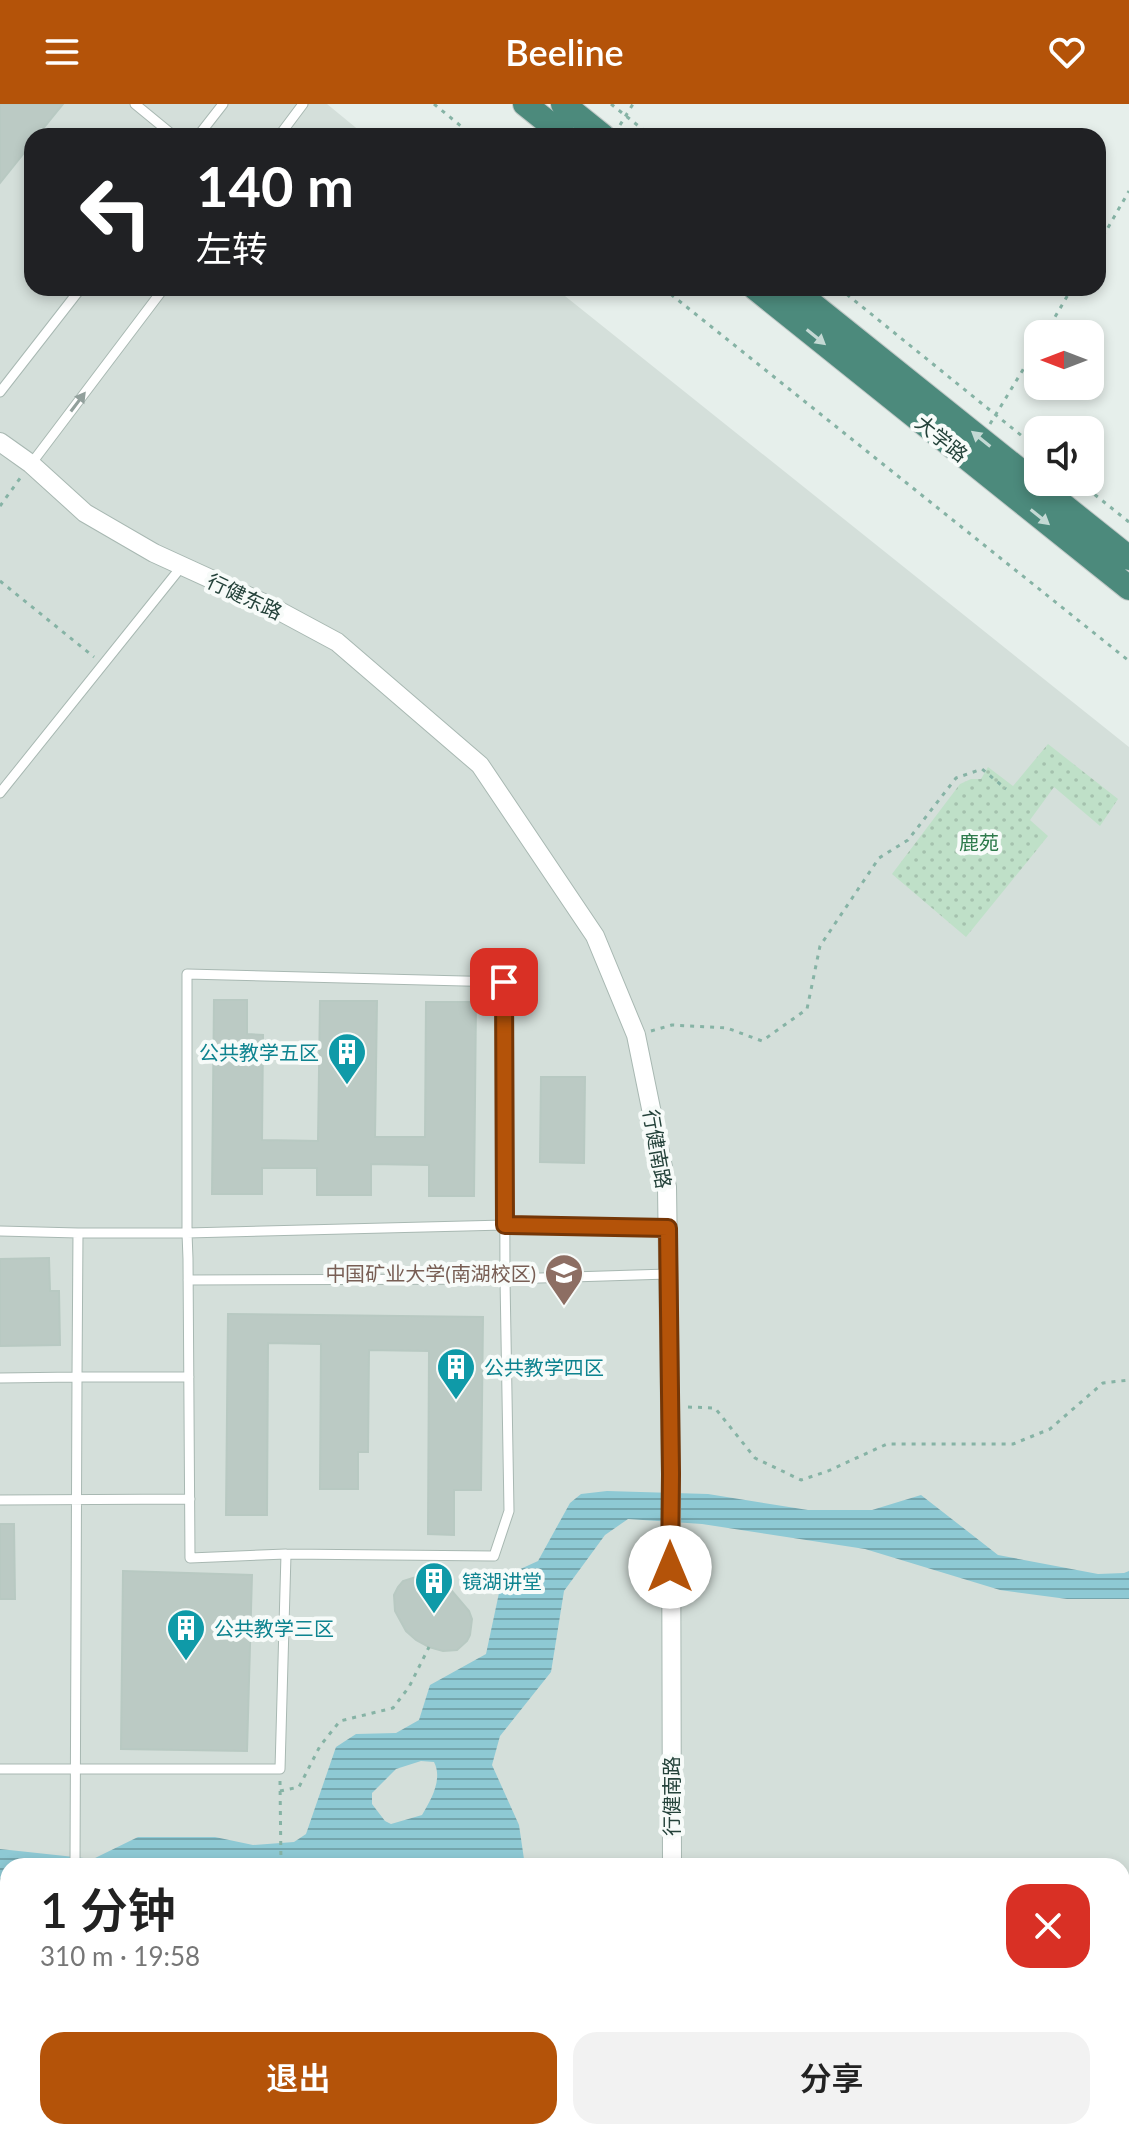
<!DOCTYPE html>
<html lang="zh">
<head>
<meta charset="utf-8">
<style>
	body { margin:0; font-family:Lato,"Noto Sans SC",sans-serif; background:#f2f2f2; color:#222; height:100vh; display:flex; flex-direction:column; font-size:30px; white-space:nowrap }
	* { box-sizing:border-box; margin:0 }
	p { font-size:26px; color:#767676 }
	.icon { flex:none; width:44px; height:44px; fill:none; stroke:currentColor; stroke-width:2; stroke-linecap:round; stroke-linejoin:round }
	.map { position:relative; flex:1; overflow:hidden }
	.sheet { position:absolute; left:0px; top:1754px; width:1130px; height:282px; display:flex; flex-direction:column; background:#fff; border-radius:24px 24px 0 0; box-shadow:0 4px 12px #0003 }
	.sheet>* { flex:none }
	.guide { position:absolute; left:24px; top:24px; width:1082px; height:168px; border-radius:24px; box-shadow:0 4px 12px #0003; background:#202124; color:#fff; overflow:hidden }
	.needle { width:52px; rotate:270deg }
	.buttons { position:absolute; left:1024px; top:216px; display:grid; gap:16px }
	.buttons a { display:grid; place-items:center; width:80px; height:80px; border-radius:16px; background:#fff; box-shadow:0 4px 12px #0003; font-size:40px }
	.pin { position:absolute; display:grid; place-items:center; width:68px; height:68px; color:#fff; margin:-34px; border-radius:16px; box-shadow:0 4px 12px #0006 }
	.me { position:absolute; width:88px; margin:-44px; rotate:0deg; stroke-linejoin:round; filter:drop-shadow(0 0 6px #0008) }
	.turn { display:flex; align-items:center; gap:28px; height:168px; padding:0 40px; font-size:36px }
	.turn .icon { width:104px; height:104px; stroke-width:2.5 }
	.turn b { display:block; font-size:56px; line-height:68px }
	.round { display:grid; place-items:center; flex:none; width:84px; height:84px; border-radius:24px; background:#f2f2f2 }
	.overview { display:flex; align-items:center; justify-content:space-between; height:136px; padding:0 40px }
	h1 { font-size:48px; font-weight:600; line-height:60px }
	.primary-button { display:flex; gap:16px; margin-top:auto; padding:16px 40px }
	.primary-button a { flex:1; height:92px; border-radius:24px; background:#b45309; color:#fff; font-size:32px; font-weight:600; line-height:92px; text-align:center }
	.primary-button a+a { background:#f2f2f2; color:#222 }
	header { display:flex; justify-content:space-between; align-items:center; height:104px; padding:0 40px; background:#b45309; color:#fff; font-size:36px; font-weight:600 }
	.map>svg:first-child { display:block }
</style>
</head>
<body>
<header><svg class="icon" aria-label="menu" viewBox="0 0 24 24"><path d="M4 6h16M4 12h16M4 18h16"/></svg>Beeline<svg class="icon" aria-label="heart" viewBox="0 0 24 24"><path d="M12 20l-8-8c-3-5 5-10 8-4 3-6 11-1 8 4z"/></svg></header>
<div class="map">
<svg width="1129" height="2035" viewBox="0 0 1129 2035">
	<defs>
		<pattern id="park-dots" width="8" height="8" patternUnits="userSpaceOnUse" patternTransform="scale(2)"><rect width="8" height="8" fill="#bfe0c8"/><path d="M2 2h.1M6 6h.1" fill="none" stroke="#a4c1ad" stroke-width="1.8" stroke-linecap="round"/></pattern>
		<pattern id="water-rules" width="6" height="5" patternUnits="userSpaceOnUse" patternTransform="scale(2)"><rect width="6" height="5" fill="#8ec9d4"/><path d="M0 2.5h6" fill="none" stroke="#74a5ad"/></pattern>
	</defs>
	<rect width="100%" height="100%" fill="#e6efeb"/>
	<path fill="#d4dfda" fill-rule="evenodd" d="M 0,0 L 327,0 L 366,32 L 32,32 L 32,184 L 555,184 L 1129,643 L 1129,2035 L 0,2035 ZM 8,1762 L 1122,1762 L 1122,2028 L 8,2028 Z"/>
	<path fill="url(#park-dots)" d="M 1048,640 L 1118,695 L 1100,722 L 1054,683 L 1030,716 L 1048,732 L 966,833 L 892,770 L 960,680 L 971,675 L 981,675 L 988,663 L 1013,682 Z"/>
	<path fill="url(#water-rules)" fill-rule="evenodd" d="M 607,1387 L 708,1390 L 808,1406 L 872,1406 L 921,1391 L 998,1451 L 1098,1470 L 1124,1469 L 1129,1467 L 1129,1495 L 1067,1495 L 1000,1486 L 865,1445 L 702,1420 L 628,1415 L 605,1431 L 564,1487 L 551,1568 L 500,1632 L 492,1661 L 519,1721 L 525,1762 L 8,1762 L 8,1786 L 0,1785 L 0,1745 L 93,1755 L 138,1733 L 215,1733 L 253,1741 L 294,1738 L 306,1730 L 336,1643 L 356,1630 L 396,1629 L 419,1616 L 430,1581 L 486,1550 L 499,1489 L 516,1467 L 538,1457 L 570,1399 L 581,1390 ZM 421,1657 L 434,1658 C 443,1675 431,1696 422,1711 L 391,1720 L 385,1717 L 372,1700 L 372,1689 L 396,1665 Z"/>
	<path fill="#bbcac4" stroke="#b8c9c2" stroke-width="2" d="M 0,0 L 63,0 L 37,32 L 32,32 L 32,39 L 0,79 Z
		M 214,896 L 247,896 L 247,930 L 263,931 L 262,1036 L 318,1037 L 320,897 L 377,897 L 375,1033 L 425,1033 L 426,898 L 476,898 L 474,1092 L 429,1092 L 429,1061 L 371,1060 L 371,1091 L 317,1091 L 317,1064 L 262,1064 L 262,1090 L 212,1090 Z
		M 541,973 L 585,973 L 584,1059 L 540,1058 Z
		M 49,1154 L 50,1187 L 59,1187 L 60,1241 L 0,1242 L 0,1155 Z
		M 228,1210 L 483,1213 L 481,1386 L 454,1386 L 454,1431 L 428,1430 L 429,1247 L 369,1246 L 368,1348 L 358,1348 L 358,1385 L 320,1385 L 321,1240 L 268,1239 L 267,1411 L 226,1411 Z
		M 0,1420 L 14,1420 L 15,1495 L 0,1495 Z
		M 123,1467 L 252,1471 L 247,1647 L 121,1645 Z
		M 419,1472 L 436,1478 L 452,1487 L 469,1507 L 472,1515 L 470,1531 L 467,1537 L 457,1546 L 443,1547 L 429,1543 L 416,1536 L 406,1527 L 395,1507 L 394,1491 L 398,1483 L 403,1477 Z"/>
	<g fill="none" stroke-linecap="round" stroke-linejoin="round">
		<g stroke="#a8b8b2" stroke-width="11">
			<path id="service" d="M 135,0 L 174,32
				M 198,32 L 223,0
				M 279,32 L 303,0
				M 0,288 L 81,184
				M 31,360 L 164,184
				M 0,689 L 182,462
				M 0,1127 L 78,1129
				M 188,1176 L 505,1175 L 668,1170
				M 0,1274 L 77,1273 L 75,1762
				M 0,1396 L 190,1395
				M 286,1450 L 494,1452 L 509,1407 L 505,1175 L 504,878 L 187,870 L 187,1129 L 505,1121 L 514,1121 L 668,1124
				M 0,1665 L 280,1665 L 286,1450 L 190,1454 L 188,1155 L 187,1129 L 78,1129 L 77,1273 L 189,1273
				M 959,2035 L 959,2028"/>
		</g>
		<g stroke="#a8b8b2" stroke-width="20">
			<path id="minor" d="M 0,338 L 31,360 L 85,409 L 154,449 L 272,503 L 337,538 L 480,661 L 595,832 L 636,931 L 667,1083 L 671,1370 L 672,1762
				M 0,1893 L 8,1893
				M 1122,1954 L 1129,1957
				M 425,2028 L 425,2035"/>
		</g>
		<g stroke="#c2cac8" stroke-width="26">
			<path id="trunk" d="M 525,0 L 565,32
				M 563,0 L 603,32
				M 755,184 L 1129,484
				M 792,184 L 1129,454"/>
		</g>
		<path stroke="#86b3a5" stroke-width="3" stroke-dasharray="4 6" stroke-linecap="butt" d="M 434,0 L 473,32
			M 611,0 L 651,32
			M 620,21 L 633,0
			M 1098,141 L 1129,87
			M 663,184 L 1129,557
			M 839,184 L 1038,345
			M 1045,230 L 1072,184
			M 990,320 L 1038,241
			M 1079,378 L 1129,418
			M 0,402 L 21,373
			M 0,477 L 94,553
			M 651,927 L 672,921 L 727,924 L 762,937 L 807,905 L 820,842 L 879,754 L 908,736 L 956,674 L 982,665 L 1006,685
			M 688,1303 L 715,1304 L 755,1354 L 801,1376 L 828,1367 L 887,1340 L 1013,1340 L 1050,1325 L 1103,1279 L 1129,1276
			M 436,1478 L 437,1461
			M 280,1677 L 281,1762
			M 280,1687 L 299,1683 L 320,1642 L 340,1617 L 393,1604 L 409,1583 L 429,1543
			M 206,2035 L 206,2028
			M 691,2035 L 691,2030"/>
		<use href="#service" stroke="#fff" stroke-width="9"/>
		<use href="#minor" stroke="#fff" stroke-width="18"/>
		<use href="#trunk" stroke="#4c8a7c" stroke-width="24"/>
	</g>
	<defs><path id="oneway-solid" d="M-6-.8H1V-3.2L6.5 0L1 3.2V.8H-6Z" transform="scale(2)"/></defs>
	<g fill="#c4d9d4">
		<use href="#oneway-solid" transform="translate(816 233) rotate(39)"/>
		<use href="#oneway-solid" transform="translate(981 335) rotate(-141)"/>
		<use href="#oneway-solid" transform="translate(1040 413) rotate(39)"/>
	</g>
	<use fill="#92a09c" href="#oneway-solid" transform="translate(78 298) rotate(-53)"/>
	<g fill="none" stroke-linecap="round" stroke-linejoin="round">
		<g stroke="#753606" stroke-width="20">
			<path id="route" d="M 504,878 L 505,1121 L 668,1124 L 671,1370 L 670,1463"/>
		</g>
		<use href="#route" stroke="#b45309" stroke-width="14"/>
	</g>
	<defs>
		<g id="building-pin" transform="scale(2)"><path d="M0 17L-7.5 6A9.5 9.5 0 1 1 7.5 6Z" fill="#0f9aa8" stroke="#f7fbf9"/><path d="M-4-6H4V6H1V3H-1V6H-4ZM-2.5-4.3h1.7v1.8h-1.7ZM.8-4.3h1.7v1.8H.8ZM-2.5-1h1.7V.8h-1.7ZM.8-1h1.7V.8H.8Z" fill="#fff"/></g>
		<g id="university-pin" transform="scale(2)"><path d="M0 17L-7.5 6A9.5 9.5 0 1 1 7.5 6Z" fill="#8d6e63" stroke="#f7fbf9"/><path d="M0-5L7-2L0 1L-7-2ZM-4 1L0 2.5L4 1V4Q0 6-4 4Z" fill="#fff"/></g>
	</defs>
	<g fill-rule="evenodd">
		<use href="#building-pin" x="347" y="948"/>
		<use href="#university-pin" x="564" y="1169"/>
		<use href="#building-pin" x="456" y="1263"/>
		<use href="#building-pin" x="434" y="1477"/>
		<use href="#building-pin" x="186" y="1524"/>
	</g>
	<g text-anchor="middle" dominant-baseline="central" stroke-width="8" stroke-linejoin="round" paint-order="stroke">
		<g font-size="20" fill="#24423a" stroke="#f7fbf9">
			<text transform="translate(942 334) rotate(39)">大学路</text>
			<text transform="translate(245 492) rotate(25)">行健东路</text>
			<text transform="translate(658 1045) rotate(80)">行健南路</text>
			<text transform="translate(671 1692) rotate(-90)">行健南路</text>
		</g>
		<g font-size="20" fill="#2d7a4b" stroke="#f7fbf9">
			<text x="979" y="738">鹿苑</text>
		</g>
		<g font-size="20" fill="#0d838f" stroke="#f7fbf9" text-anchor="start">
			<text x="319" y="948" text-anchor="end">公共教学五区</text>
			<text x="484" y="1263">公共教学四区</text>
			<text x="462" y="1477">镜湖讲堂</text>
			<text x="214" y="1524">公共教学三区</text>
		</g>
		<g font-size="20" fill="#785e54" stroke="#f7fbf9" text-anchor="end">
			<text x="536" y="1169">中国矿业大学(南湖校区)</text>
		</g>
	</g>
</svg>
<div class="buttons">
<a><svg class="needle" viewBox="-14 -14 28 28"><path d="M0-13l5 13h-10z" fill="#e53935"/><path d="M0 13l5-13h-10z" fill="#767676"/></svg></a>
<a><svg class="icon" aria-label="sound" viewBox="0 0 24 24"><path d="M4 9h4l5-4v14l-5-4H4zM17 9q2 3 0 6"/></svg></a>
</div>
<div class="pin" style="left:504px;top:878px;background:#d93025"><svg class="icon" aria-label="arrive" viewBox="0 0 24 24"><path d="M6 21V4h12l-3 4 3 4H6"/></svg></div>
<svg class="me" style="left:670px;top:1463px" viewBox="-20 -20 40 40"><circle r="19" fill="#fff"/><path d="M0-13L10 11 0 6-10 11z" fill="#b45309"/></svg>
<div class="guide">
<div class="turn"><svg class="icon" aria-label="left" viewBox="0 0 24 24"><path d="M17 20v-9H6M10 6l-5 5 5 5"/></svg><div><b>140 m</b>左转</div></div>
</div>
<section class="sheet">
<div class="overview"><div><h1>1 分钟</h1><p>310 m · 19:58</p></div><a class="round" style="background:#d93025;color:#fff"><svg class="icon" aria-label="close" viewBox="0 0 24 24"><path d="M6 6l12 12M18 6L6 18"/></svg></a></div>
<div class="primary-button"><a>退出</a><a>分享</a></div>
</section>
</div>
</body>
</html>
